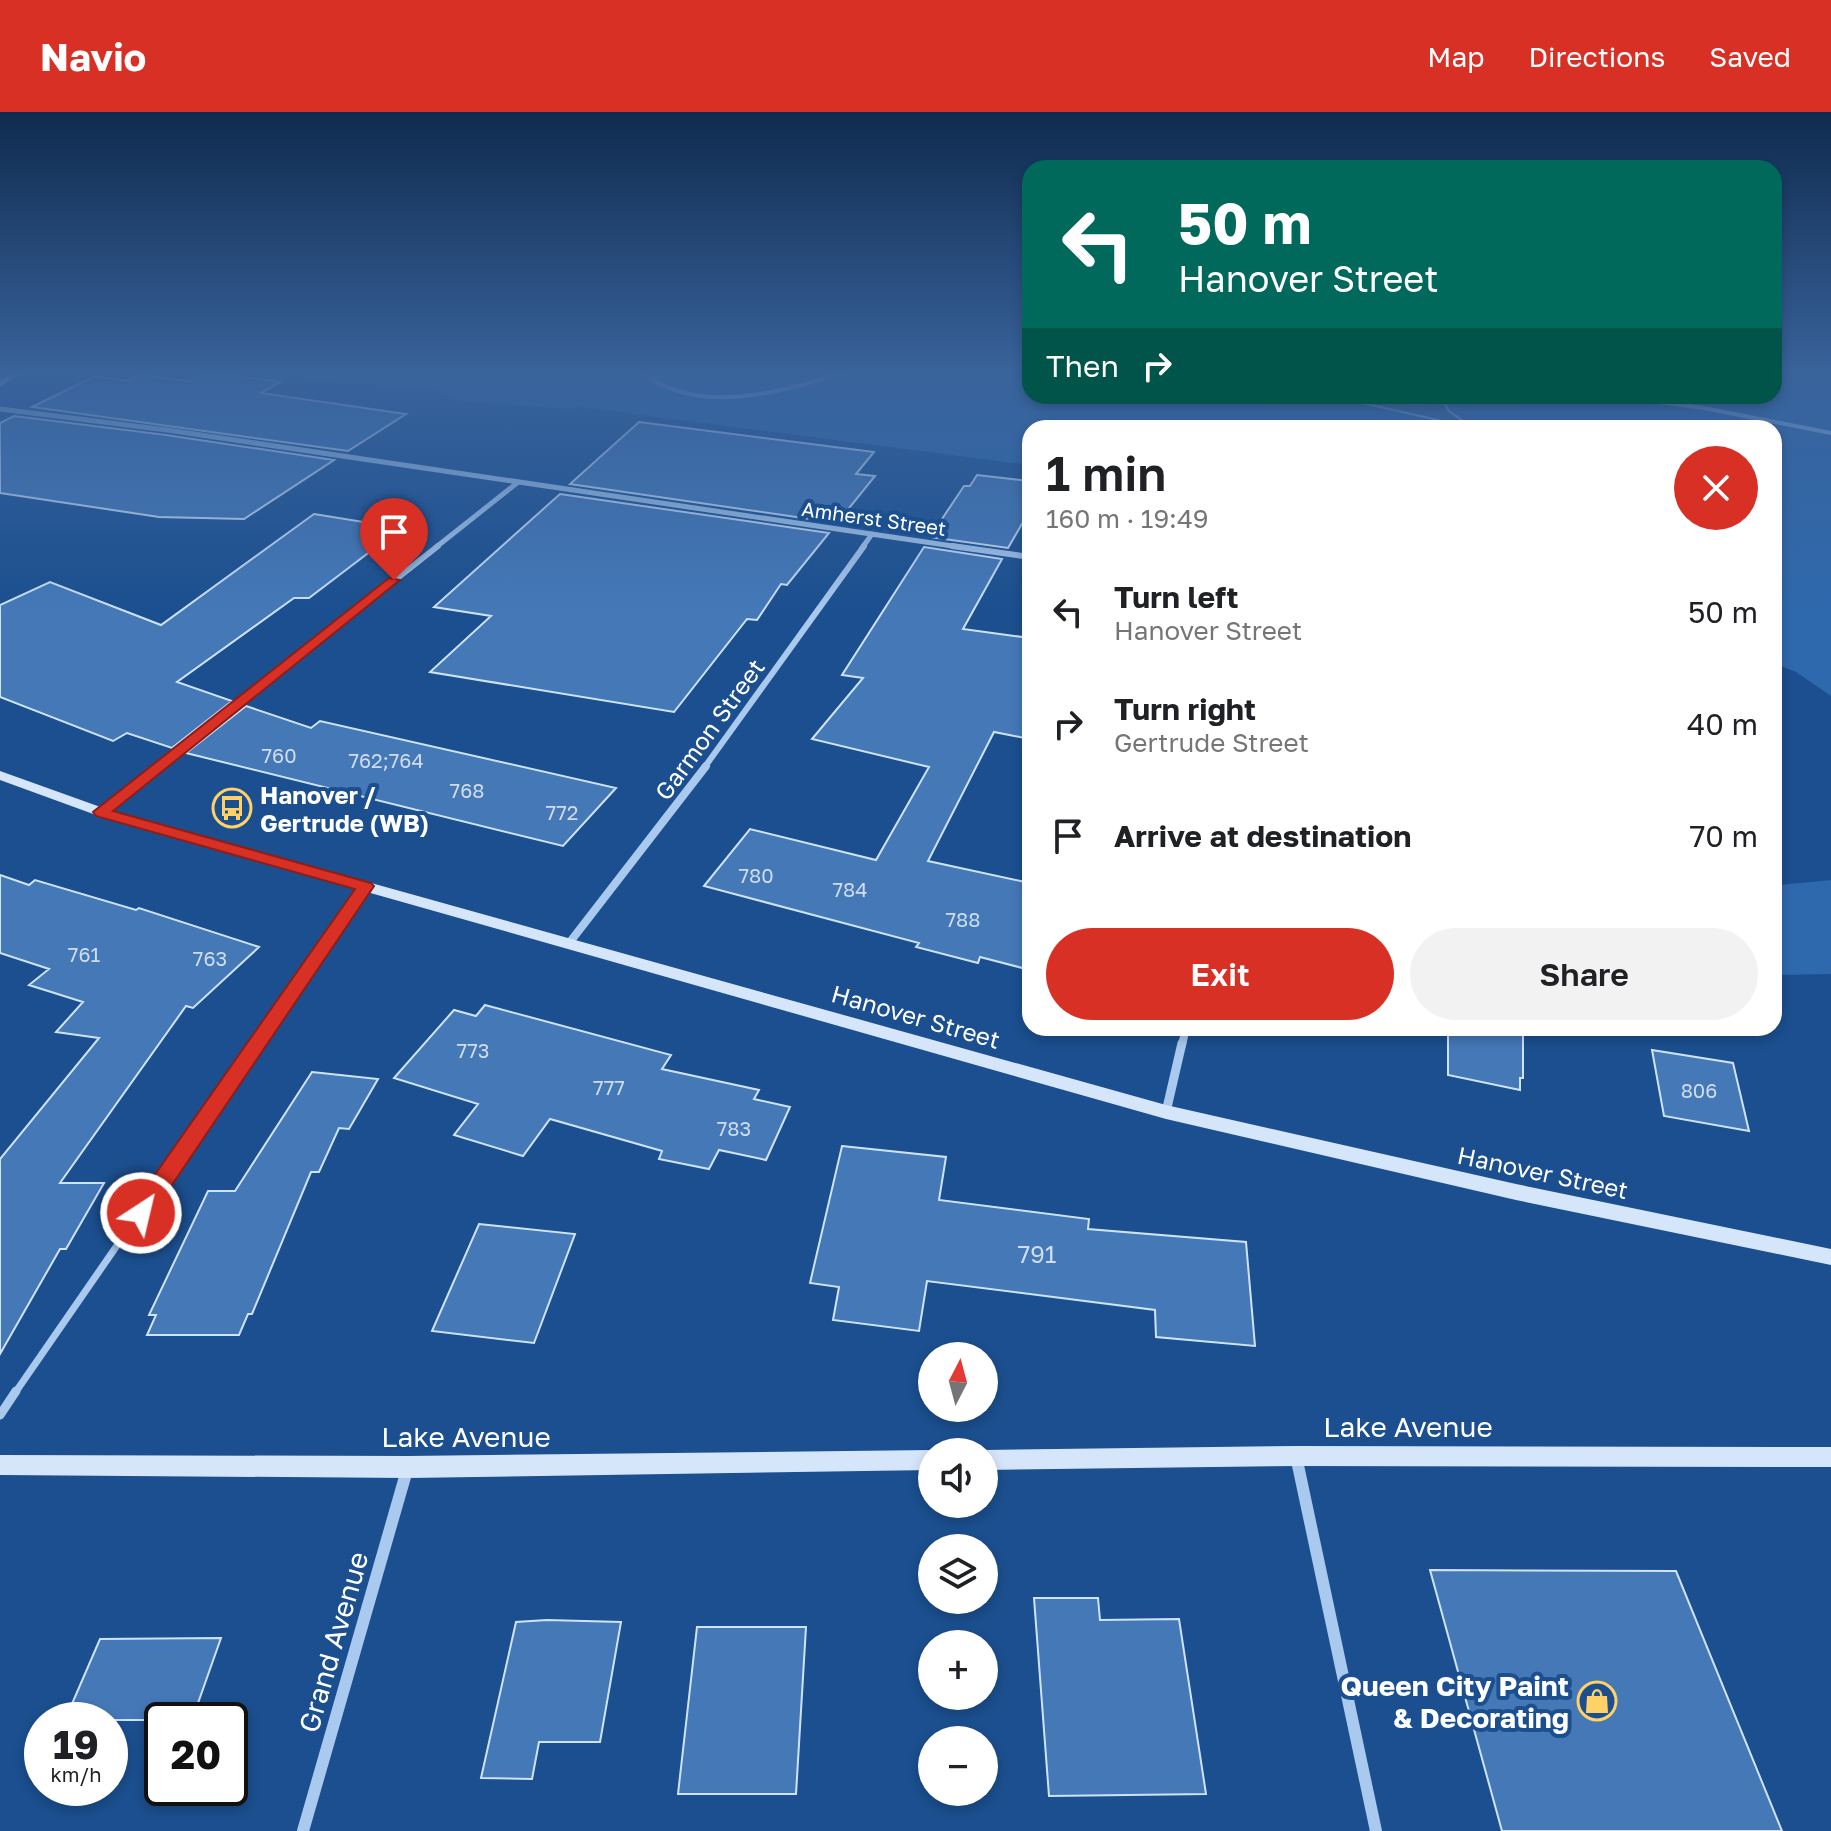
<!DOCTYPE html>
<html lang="en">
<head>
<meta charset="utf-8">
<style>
	body { margin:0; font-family:"Golos Text",sans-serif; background:#f2f2f2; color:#202124; height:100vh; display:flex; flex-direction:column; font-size:30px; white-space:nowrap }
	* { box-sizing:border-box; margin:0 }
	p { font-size:26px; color:#757577 }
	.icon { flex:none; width:44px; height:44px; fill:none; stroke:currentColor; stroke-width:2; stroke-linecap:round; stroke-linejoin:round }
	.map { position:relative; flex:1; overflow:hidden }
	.details { position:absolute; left:1022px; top:308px; width:760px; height:616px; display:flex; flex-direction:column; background:#fff; border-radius:24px; box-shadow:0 4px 12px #0003 }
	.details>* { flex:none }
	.guide { position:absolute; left:1022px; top:48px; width:760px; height:244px; border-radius:24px; box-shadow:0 4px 12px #0003; background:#00695c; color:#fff; overflow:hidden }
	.needle { width:52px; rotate:6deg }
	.fabs { position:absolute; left:918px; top:1230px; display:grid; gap:16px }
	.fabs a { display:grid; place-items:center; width:80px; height:80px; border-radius:50%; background:#fff; box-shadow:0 4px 12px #0003; font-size:40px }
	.speed { position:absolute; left:24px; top:1590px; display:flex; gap:16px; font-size:40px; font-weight:700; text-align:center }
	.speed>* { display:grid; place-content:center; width:104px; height:104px; border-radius:50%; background:#fff; box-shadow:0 4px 12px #0003; line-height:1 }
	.speed small { font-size:20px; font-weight:400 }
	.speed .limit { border:4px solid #111; border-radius:12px; background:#fff; color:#111 }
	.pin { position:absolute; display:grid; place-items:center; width:68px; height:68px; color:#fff; margin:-82px -34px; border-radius:50% 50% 50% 0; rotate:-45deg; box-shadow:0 0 8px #0007 }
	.pin .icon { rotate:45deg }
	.me { position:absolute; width:88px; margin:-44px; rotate:35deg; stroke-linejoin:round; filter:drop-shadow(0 0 6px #0008) }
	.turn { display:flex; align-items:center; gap:28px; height:168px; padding:0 24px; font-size:36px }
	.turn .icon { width:104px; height:104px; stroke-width:2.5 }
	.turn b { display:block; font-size:56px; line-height:68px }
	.then { display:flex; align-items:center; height:76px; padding:0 24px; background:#0003; gap:16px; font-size:30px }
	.round { display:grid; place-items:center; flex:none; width:84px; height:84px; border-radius:42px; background:#f2f2f2 }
	.overview { display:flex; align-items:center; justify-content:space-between; height:136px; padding:0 24px }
	h1 { font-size:48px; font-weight:600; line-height:60px }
	.button { display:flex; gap:16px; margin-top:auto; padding:16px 24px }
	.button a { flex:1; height:92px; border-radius:48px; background:#d93025; color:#fff; font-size:32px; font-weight:600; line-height:92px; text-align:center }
	.button a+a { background:#f2f2f2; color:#202124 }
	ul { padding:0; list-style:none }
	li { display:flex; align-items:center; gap:24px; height:112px; padding:0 24px }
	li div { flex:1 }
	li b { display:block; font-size:30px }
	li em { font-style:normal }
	header { display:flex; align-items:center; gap:48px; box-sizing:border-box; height:112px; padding:0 40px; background:#d93025; color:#fff }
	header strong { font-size:38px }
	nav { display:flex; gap:44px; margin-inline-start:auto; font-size:28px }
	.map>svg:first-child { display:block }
</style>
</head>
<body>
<header>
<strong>Navio</strong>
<nav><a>Map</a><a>Directions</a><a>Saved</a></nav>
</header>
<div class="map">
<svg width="1831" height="1719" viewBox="0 0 1831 1719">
	<rect width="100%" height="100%" fill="#1b4f8f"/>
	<path fill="#2e69ad" d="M 296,260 L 1030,260 L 1030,284 L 1774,284 L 1774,260 L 1831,260 L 1831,584 L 1796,560 L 1774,551 L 1774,316 L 1030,316 L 1030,353 L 579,295 L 570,297 L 462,289 L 426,275 L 304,268 Z
		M 1831,768 L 1831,862 L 1774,863 L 1774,770 L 1780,773 Z"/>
	<path fill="#3c6290" stroke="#9cc4f0" stroke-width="2" d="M 1332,284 L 1440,284 L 1449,299 L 1473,316 Z"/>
	<path fill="#4478b7" stroke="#cfe3fa" stroke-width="2" d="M 205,260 L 280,270 L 261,281 L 406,302 L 348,339 L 32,295 L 95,264 L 128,269 L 139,263 L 189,269 Z
		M 14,304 L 166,323 L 334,348 L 244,407 L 159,405 L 0,381 L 0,311 Z
		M 639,310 L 874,340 L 856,362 L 875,364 L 837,411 L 570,372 Z
		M 977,363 L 1030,369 L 1030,398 L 1008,436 L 930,425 L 964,374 L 970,374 Z
		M 560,382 L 829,421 L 787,473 L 781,472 L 757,508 L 747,507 L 674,600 L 430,560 L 491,504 L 434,495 Z
		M 314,402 L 401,416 L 309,486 L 294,486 L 177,570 L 232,589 L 172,636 L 127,621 L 113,629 L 0,585 L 0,493 L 50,470 L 161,513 Z
		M 924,435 L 1002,447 L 963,517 L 1030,526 L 1030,627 L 994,620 L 928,749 L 1030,771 L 1030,858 L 980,845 L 978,851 L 916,835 L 919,831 L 704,774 L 750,717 L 876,748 L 929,655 L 812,627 L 863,566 L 842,563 Z
		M 246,594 L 311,616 L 320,609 L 616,676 L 563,734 L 186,641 Z
		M 0,763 L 29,773 L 35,768 L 136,798 L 139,796 L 259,835 L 193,896 L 186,894 L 60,1071 L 104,1071 L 66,1137 L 60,1137 L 0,1242 L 0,1047 L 99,926 L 56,920 L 83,890 L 29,873 L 49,857 L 0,841 Z
		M 485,893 L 671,943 L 662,957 L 759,978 L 754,987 L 790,995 L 766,1048 L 719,1038 L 709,1057 L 659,1047 L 662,1039 L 550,1007 L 523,1044 L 454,1023 L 478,992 L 394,966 L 454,898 L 476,904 Z
		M 1448,916 L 1523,916 L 1523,966 L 1520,966 L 1520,978 L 1448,963 Z
		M 1652,938 L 1733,951 L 1749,1019 L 1664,1004 Z
		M 312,960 L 378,967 L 349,1017 L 339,1016 L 319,1060 L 311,1060 L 252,1202 L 248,1202 L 239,1223 L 147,1223 L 156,1203 L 149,1203 L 208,1079 L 235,1079 Z
		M 842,1034 L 946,1045 L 939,1088 L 1089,1107 L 1088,1117 L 1246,1130 L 1255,1234 L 1156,1225 L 1155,1198 L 927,1169 L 919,1219 L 833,1208 L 839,1175 L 810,1171 Z
		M 479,1112 L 575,1122 L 534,1231 L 432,1219 Z
		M 1430,1458 L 1676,1459 L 1782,1719 L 1502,1719 Z
		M 1034,1486 L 1098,1486 L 1100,1508 L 1179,1507 L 1206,1682 L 1049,1684 Z
		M 547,1508 L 621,1510 L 600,1630 L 539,1630 L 532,1667 L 481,1666 L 516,1510 Z
		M 697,1515 L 806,1515 L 796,1682 L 678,1682 Z
		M 221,1526 L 192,1608 L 65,1608 L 100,1527 Z"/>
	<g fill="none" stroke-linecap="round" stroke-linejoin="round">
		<path stroke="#a9c9ee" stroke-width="4" d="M 641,260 C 699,305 781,280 845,260
			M 1613,284 L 1704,296 L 1831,321"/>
		<path stroke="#a9c9ee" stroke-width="6" d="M 255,933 L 365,774"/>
		<path stroke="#a9c9ee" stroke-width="7" d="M 15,1281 L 257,931"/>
		<path stroke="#a9c9ee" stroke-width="9" d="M 0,1303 L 16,1279"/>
		<path stroke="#a9c9ee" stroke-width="5" d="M 0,297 L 167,318 L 966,436
			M 435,436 L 517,371
			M 862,436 L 872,422"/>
		<path stroke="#a9c9ee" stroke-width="6" d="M 952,434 L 1030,445
			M 157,656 L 438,434
			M 704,656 L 864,434"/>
		<path stroke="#a9c9ee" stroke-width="8" d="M 101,700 L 160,654
			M 570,830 L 706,654
			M 1182,933 L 1186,916"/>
		<path stroke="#a9c9ee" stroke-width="9" d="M 1166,1000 L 1182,931"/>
		<path stroke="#a9c9ee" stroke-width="12" d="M 1296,1344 L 1376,1719
			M 303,1719 L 407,1358"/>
		<path fill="#d6e6fa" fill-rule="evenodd" d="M 13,260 L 22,260 L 0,275 L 0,268 Z
			M 0,659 L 106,697 L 1166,993 L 1516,1072 L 1831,1137 L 1831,1153 L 1516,1088 L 1166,1007 L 96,703 L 0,668 Z
			M 1296,1334 L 1831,1335 L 1831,1355 L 1296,1354 L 984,1358 L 984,1340 L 978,1340 L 984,1338 Z
			M 932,1338 L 938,1340 L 932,1340 L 932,1358 L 408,1366 L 0,1363 L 0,1343 L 408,1344 Z"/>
	</g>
	<linearGradient id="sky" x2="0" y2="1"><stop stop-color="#0f2b4f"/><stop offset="0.52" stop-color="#39639b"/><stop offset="1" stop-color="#39639b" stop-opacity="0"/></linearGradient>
	<rect width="1831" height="500" fill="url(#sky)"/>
	<path fill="#d93025" stroke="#8d1f18" stroke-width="2" d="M 389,466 L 400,468 L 113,699 L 371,771 L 374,774 L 149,1107 L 141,1109 L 133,1107 L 130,1101 L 133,1094 L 355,777 L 96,704 L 93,700 Z"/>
	<defs>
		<g id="bus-ring" transform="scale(2)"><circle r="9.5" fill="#1b4f8f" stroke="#ffd166" stroke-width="1.5"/><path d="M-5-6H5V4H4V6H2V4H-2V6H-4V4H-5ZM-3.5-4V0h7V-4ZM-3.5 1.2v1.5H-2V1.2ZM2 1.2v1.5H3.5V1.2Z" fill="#ffd166"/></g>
		<g id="shop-ring" transform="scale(2)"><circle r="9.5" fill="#1b4f8f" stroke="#ffd166" stroke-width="1.5"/><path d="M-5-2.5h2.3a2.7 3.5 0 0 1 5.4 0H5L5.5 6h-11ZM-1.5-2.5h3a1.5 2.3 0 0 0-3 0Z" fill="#ffd166"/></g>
	</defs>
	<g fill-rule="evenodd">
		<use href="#bus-ring" x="232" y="696"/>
		<use href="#shop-ring" x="1597" y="1589"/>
	</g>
	<g text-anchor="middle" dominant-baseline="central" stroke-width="8" stroke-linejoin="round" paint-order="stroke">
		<g font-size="20" fill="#fff" stroke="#1b4f8f">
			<text transform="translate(874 406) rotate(8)">Amherst Street</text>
		</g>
		<g font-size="20" fill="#d0dded">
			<text x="279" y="643">760</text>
			<text x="386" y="648">762;764</text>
			<text x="467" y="678">768</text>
			<text x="562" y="700">772</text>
			<text x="756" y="763">780</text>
			<text x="850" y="777">784</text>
			<text x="963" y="807">788</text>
			<text x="84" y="842">761</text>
			<text x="210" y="846">763</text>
			<text x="473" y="938">773</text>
			<text x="609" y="975">777</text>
			<text x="1699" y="978">806</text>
			<text x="734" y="1016">783</text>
		</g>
		<g font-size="24" fill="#fff" stroke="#1b4f8f">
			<text transform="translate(709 617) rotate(-54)">Garmon Street</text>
			<text transform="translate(916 904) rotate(16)">Hanover Street</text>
			<text transform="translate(1543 1060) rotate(12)">Hanover Street</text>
		</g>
		<g font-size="24" font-weight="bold" fill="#fff" stroke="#1b4f8f" text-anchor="start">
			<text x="260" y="682">Hanover /<tspan x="260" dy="28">Gertrude (WB)</tspan></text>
		</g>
		<g font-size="24" fill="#d0dded">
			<text x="1037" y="1141">791</text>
		</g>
		<g font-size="28" fill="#fff" stroke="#1b4f8f">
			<text x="1408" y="1314">Lake Avenue</text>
			<text x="466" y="1324">Lake Avenue</text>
			<text transform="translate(333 1530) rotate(-74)">Grand Avenue</text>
		</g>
		<g font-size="28" font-weight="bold" fill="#fff" stroke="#1b4f8f" text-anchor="end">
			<text x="1569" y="1573">Queen City Paint<tspan x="1569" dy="32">&amp; Decorating</tspan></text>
		</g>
	</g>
</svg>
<div class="fabs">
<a><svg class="needle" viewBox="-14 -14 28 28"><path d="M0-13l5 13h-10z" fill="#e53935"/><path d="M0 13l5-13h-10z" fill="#757577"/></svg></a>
<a><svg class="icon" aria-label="sound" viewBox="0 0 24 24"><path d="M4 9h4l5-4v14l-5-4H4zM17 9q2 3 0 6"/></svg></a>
<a><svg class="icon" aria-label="layers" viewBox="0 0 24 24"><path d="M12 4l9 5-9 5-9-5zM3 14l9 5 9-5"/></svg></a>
<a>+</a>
<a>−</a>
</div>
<div class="speed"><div>19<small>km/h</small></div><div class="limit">20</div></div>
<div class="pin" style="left:394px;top:468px;background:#d93025"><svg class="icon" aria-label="arrive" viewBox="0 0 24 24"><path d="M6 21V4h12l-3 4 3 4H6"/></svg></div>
<svg class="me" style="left:141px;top:1101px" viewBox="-20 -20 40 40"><circle r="17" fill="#d93025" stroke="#fff" stroke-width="3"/><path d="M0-11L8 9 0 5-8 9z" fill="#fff"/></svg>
<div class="guide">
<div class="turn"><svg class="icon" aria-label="left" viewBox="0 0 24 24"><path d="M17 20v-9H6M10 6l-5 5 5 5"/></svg><div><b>50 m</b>Hanover Street</div></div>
<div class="then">Then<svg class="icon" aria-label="right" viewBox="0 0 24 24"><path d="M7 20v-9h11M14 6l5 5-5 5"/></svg></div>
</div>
<section class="details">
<div class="overview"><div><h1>1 min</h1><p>160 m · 19:49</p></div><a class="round" style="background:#d93025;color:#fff"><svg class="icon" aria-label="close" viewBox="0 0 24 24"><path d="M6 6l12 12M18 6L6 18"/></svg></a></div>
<ul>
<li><svg class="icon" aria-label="left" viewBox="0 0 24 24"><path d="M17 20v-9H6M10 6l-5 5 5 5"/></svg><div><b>Turn left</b><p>Hanover Street</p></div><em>50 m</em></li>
<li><svg class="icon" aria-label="right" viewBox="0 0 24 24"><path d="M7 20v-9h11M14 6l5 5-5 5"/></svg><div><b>Turn right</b><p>Gertrude Street</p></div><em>40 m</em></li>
<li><svg class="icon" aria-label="arrive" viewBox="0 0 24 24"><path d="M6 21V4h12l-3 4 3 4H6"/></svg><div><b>Arrive at destination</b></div><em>70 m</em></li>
</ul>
<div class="button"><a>Exit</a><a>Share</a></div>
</section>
</div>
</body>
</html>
